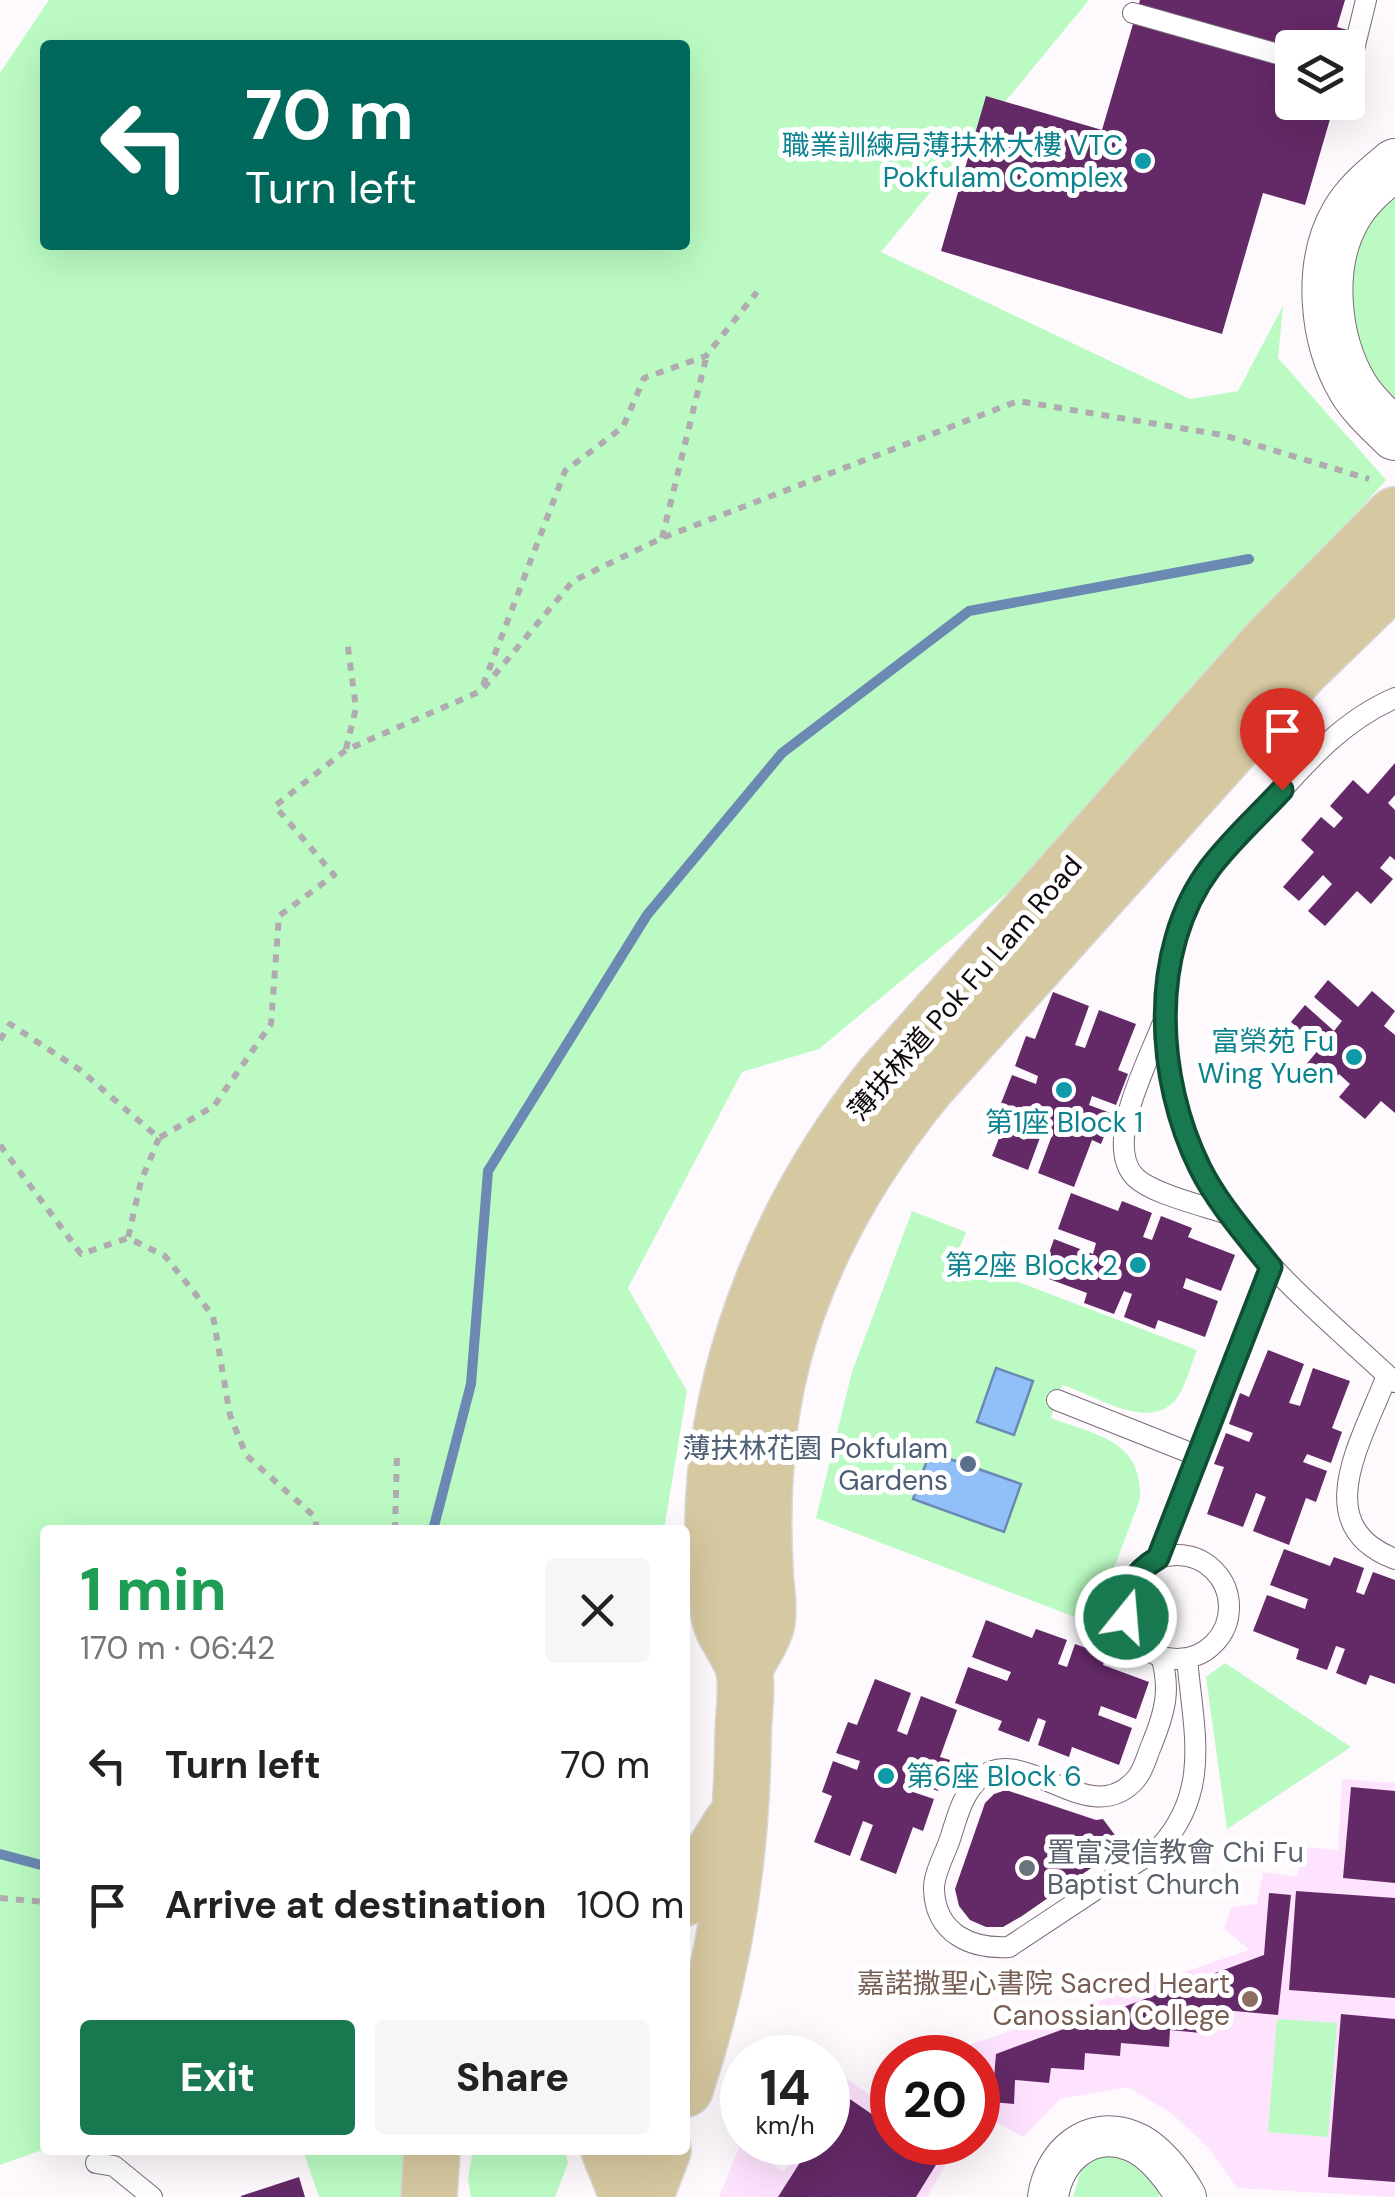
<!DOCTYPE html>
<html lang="en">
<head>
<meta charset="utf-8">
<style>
	body { margin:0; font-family:"DM Sans","Noto Sans TC",sans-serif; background:#f6f6f6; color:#222; height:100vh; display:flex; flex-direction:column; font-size:38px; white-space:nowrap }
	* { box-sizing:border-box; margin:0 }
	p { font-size:32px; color:#767676 }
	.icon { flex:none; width:55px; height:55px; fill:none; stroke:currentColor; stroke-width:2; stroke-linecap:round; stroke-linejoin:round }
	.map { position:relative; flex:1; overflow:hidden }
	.sheet { position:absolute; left:40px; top:1525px; width:650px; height:630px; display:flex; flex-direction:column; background:#fff; border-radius:10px; box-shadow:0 10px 40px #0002 }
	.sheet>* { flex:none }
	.banner { position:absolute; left:40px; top:40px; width:650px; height:210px; border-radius:10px; box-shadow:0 10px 40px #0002; background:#00695c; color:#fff; overflow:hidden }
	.tools { position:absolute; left:1275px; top:30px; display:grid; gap:20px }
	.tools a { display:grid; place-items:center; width:90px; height:90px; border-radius:10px; background:#fff; box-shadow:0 10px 40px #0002; font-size:50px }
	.speed { position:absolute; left:720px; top:2035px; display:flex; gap:20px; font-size:50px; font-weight:700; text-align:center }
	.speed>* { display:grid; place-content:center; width:130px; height:130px; border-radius:50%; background:#fff; box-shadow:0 10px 40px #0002; line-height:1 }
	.speed small { font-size:25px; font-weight:400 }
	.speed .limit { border:15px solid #d22; background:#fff; color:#111 }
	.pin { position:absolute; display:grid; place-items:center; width:85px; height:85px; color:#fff; margin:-102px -42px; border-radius:50% 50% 50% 0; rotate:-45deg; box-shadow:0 0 10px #0007 }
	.pin .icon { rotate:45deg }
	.me { position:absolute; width:110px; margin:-55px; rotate:17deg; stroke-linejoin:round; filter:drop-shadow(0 0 8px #0008) }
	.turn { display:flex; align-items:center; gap:35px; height:210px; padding:0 40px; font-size:45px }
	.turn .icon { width:130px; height:130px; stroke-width:2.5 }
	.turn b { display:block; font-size:70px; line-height:85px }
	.round { display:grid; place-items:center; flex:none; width:105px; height:105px; border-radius:10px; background:#f6f6f6 }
	.head { display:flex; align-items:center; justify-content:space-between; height:170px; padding:0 40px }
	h1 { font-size:60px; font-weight:800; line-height:75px; color:#1e9e55 }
	.action { display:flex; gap:20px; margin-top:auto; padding:20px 40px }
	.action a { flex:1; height:115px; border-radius:10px; background:#18784f; color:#fff; font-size:40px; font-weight:800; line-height:115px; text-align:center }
	.action a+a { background:#f6f6f6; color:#222 }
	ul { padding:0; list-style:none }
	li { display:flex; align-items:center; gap:30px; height:140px; padding:0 40px }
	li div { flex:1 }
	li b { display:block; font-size:38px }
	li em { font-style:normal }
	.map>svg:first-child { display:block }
</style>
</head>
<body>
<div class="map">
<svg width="1395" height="2197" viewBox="0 0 1395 2197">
	<rect width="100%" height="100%" fill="#fdf9fd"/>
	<path fill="#fee3ff" d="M 1342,1779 L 1395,1783 L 1395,2197 L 1237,2188 L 1208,2147 L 1171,2113 L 1128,2087 L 1060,2099 L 1023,2137 L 987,2117 L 983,2089 L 978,2086 L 978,2058 L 959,2058 L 960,2048 L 1249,1950 L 1224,1928 L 1232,1907 L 1257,1904 L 1263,1872 L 1297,1877 L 1303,1847 L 1338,1850 Z
		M 844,2077 L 892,2111 L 892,2142 L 939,2143 L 953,2152 L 927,2197 L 719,2197 L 741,2143 L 784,2172 L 803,2143 L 828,2142 L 828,2103 Z"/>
	<path fill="#bbfbc3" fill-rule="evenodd" d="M 49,0 L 1089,0 L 881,252 L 1190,399 L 1238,391 L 1283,306 L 1278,358 L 1386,480 L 1045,862 L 819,1049 L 742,1072 L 628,1288 L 687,1391 L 664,1530 L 45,1530 L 45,2149 L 0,2165 L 0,73 ZM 45,45 L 685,45 L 685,245 L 45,245 Z
		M 1395,185 L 1395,410 L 1364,371 L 1347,278 L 1354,243 Z
		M 912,1211 L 966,1232 L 956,1258 L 1197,1350 C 1191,1364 1187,1382 1179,1395 C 1153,1436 1094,1394 1062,1385 L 1051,1418 C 1096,1435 1143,1440 1140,1499 L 1093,1624 L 816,1518 L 852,1372 Z
		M 1225,1663 L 1351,1747 L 1227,1829 L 1206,1677 Z
		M 1277,2019 L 1337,2023 L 1328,2137 L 1268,2132 Z
		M 303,2150 L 403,2150 L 402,2197 L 319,2197 Z
		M 473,2150 L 565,2150 L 568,2163 L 555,2197 L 471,2197 L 468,2178 Z
		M 1103,2154 L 1131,2155 L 1158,2187 L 1159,2197 L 1073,2197 L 1081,2170 Z"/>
	<path fill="#91c0f9" stroke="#6b89b3" stroke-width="2.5" d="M 996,1368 L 1033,1381 L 1014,1435 L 977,1422 Z
		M 930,1452 L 1021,1484 L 1004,1532 L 913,1499 Z"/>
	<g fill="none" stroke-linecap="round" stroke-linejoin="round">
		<path stroke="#6b89b3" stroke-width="10" d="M 433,1530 L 471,1384 L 488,1171 L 647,915 L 782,753 L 969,611 L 1249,559
			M 0,1854 L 45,1866"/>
	</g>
	<path fill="#642967" d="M 1140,0 L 1345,0 L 1337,27 L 1355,32 L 1348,48 L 1292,48 L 1292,102 L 1335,102 L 1305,205 L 1263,193 L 1222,334 L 941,251 L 986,96 L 1102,130 Z
		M 1395,763 L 1395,795 L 1388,803 L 1395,810 L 1395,860 L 1390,856 L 1380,868 L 1393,879 L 1371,904 L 1357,891 L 1325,926 L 1308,911 L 1332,884 L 1323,875 L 1299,901 L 1283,887 L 1314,852 L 1301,840 L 1321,817 L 1334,828 L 1343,818 L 1330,806 L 1353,780 L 1368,794 Z
		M 1328,980 L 1358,1007 L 1372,991 L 1395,1011 L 1384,1026 L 1395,1035 L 1395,1113 L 1381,1101 L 1365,1119 L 1339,1097 L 1350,1084 L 1339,1074 L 1328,1087 L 1304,1067 L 1320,1048 L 1291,1022 L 1305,1005 L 1334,1031 L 1342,1021 L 1314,997 Z
		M 1053,992 L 1089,1006 L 1075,1045 L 1085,1048 L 1099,1010 L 1136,1024 L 1118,1070 L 1128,1074 L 1116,1105 L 1092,1096 L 1089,1105 L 1113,1114 L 1101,1144 L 1092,1140 L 1074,1187 L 1038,1173 L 1051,1138 L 1041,1135 L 1028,1170 L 992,1156 L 1010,1110 L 1000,1106 L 1012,1075 L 1036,1084 L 1038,1076 L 1015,1066 L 1026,1036 L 1035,1039 Z
		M 1071,1193 L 1118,1211 L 1122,1201 L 1152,1213 L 1143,1237 L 1152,1240 L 1161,1216 L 1192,1228 L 1188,1237 L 1235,1255 L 1221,1291 L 1186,1278 L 1183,1288 L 1218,1301 L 1205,1337 L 1158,1320 L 1155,1329 L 1124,1317 L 1132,1294 L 1124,1291 L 1114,1314 L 1084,1303 L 1087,1293 L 1041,1276 L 1054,1239 L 1093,1254 L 1096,1243 L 1058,1229 Z
		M 1268,1350 L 1304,1364 L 1289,1403 L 1300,1406 L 1313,1368 L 1350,1381 L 1332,1428 L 1342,1432 L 1331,1463 L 1307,1454 L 1303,1462 L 1327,1471 L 1316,1502 L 1306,1498 L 1289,1545 L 1253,1531 L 1266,1497 L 1256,1493 L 1243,1527 L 1207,1514 L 1224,1467 L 1214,1464 L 1226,1433 L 1249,1442 L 1253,1433 L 1229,1424 L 1240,1393 L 1249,1397 Z
		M 1284,1549 L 1330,1566 L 1334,1557 L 1364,1568 L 1356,1592 L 1364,1595 L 1373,1572 L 1395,1580 L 1395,1684 L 1370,1675 L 1366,1685 L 1336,1673 L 1345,1649 L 1336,1646 L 1327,1670 L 1296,1659 L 1299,1649 L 1253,1631 L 1267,1595 L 1305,1609 L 1308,1599 L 1270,1585 Z
		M 986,1620 L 1032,1638 L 1036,1629 L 1067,1640 L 1058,1664 L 1067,1667 L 1075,1644 L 1106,1655 L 1103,1665 L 1149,1682 L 1136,1719 L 1101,1706 L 1098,1715 L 1132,1728 L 1119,1765 L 1072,1747 L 1069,1757 L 1038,1745 L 1046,1721 L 1038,1718 L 1029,1742 L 998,1730 L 1002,1721 L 955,1703 L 968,1667 L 1007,1681 L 1011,1672 L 972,1657 Z
		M 875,1679 L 911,1693 L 897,1731 L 907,1735 L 921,1696 L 957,1710 L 940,1757 L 950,1760 L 938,1791 L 914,1782 L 910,1791 L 934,1799 L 923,1831 L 913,1827 L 896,1874 L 860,1860 L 873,1825 L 863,1821 L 850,1856 L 814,1842 L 832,1796 L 822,1792 L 833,1761 L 857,1770 L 860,1761 L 836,1753 L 848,1722 L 857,1725 Z
		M 1351,1787 L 1395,1791 L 1395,1883 L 1343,1878 Z
		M 1006,1790 L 1096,1820 L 1103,1819 L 1123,1846 L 1022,1916 L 1003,1927 L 986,1927 L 970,1920 L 959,1906 L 955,1889 L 985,1803 L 994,1794 Z
		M 1296,1891 L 1395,1898 L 1395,1998 L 1289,1990 Z
		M 1269,1893 L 1291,1895 L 1278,2015 L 1213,2009 L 1211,2034 L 1170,2030 L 1169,2047 L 1121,2043 L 1120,2056 L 1085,2053 L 1084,2070 L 1051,2068 L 1049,2083 L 1015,2080 L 1014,2104 L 992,2102 L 996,2054 L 1264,1955 Z
		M 1341,2014 L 1395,2019 L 1395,2182 L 1328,2177 Z
		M 844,2095 L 892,2128 L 892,2142 L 914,2142 L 939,2160 L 916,2197 L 778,2197 L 813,2142 L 828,2142 L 828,2121 Z
		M 299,2177 L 305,2197 L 241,2197 L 241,2196 Z"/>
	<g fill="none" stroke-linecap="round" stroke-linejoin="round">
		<g stroke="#7c6a7c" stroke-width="22">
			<path id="service" d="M 1133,13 L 1292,58
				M 1348,74 L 1366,0
				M 1162,1025 C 1148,1062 1103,1144 1135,1177 C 1152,1194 1205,1206 1228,1214
				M 1387,1375 C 1332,1324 1272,1275 1228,1213 C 1159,1116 1140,975 1208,871 C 1219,853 1239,837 1254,821 C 1297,774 1335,724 1395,698
				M 1394,1382 L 1387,1375 C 1364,1438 1306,1525 1395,1559
				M 1057,1400 L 1198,1456
				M1125 1607a52 52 0 1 1 104 0a52 52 0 1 1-104 0Z
				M 1158,1558 L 1271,1267
				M 1161,1656 C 1171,1690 1165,1712 1152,1744 C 1147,1755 1144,1770 1136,1779 C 1090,1833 1023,1741 980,1778 C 962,1794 957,1818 950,1839 C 945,1854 933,1875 934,1890 C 936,1934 971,1949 1009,1947 L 1160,1847 C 1212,1790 1193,1729 1187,1658
				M 96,2163 L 114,2166 L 152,2197"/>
		</g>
		<g stroke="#7c6a7c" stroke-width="42">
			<path id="minor" d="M 1048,2197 C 1054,2156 1089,2124 1132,2141 C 1154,2149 1175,2177 1186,2197"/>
		</g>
		<g stroke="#7c6a7c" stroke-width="52">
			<path id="tertiary" d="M 1395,164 C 1377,179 1358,194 1346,215 C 1317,265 1324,339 1353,388 C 1363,405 1381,421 1395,435"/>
		</g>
		<g stroke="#d9d8d9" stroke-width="58">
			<path id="primary" d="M 744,1669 C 751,1655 764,1637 767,1622 C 770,1606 765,1585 765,1569 C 763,1533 763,1498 766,1462 C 775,1319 838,1195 928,1085 L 1301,670 L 1395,579
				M 685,1898 L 731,1824
				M 685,2089 C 723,1975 742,1858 743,1738 C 743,1717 748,1690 744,1670 C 739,1650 722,1634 719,1615 C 691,1422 764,1226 883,1077 L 1273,638 L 1395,515
				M 609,2150 L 628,2197
				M 429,2197 L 432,2150
				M 645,2197 L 663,2150"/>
		</g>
		<path stroke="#b0abb0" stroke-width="6" stroke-dasharray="8 8" stroke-linecap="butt" d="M 662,538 L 706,358
			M 483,685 L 565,471 L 623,427 L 644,378 L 706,356 L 757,292
			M 346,749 L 356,708 L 347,640
			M 0,1040 L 10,1024 L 80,1070 L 159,1138 L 214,1106 L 271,1024 L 279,916 L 334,875 L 275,806 L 346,750 L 481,691 L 573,581 L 662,538 L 1018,401 L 1223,435 L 1369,479
			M 159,1138 L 141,1181 L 128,1238 L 165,1256 L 213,1316 L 230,1415 L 246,1455 L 315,1517 L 317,1530
			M 0,1145 L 81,1254 L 128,1238
			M 395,1530 L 397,1453
			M 0,1898 L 45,1902"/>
		<use href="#service" stroke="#fff" stroke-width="20"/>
		<use href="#minor" stroke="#fff" stroke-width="40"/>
		<use href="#tertiary" stroke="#fff" stroke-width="50"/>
		<use href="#primary" stroke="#d6c8a0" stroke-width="55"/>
	</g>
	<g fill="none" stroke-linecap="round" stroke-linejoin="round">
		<g stroke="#104e33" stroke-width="25">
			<path id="route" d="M 1126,1617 C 1126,1588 1133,1573 1158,1558 L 1271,1267 C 1246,1235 1218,1204 1200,1168 C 1156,1079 1148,951 1210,868 C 1231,840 1259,815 1282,790"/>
		</g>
		<use href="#route" stroke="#18784f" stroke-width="18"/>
	</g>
	<g fill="#0f9aa8" stroke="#fff" stroke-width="4">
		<circle cx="1143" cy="161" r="10"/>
		<circle cx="1354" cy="1057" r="10"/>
		<circle cx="1064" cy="1090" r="10"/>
		<circle cx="1138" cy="1265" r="10"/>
		<circle cx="886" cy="1776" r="10"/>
	</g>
	<circle fill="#5c6f8a" stroke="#fff" stroke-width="4" cx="968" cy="1464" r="10"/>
	<circle fill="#6b7280" stroke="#fff" stroke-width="4" cx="1027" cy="1868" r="10"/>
	<circle fill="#8d6e63" stroke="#fff" stroke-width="4" cx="1250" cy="1999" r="10"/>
	<g text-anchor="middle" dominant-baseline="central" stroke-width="10" stroke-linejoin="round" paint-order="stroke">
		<g font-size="28" fill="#0d838f" stroke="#fff" text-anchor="end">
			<text x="1123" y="145">職業訓練局薄扶林大樓 VTC<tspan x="1123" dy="32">Pokfulam Complex</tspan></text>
			<text x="1334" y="1041">富榮苑 Fu<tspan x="1334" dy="32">Wing Yuen</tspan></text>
			<text x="1064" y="1122" text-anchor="middle">第1座 Block 1</text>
			<text x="1118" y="1265">第2座 Block 2</text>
			<text x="906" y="1776" text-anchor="start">第6座 Block 6</text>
		</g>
		<g font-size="28" fill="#110a11" stroke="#fff">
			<text transform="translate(965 988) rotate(-49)">薄扶林道 Pok Fu Lam Road</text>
		</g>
		<g font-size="28" fill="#4e5e75" stroke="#fff" text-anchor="end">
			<text x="948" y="1448">薄扶林花園 Pokfulam<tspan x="948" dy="32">Gardens</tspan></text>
		</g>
		<g font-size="28" fill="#5b616d" stroke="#fff" text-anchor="start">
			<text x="1047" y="1852">置富浸信教會 Chi Fu<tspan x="1047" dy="32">Baptist Church</tspan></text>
		</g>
		<g font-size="28" fill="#785e54" stroke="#fff" text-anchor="end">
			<text x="1230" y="1983">嘉諾撒聖心書院 Sacred Heart<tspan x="1230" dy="32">Canossian College</tspan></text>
		</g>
	</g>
</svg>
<div class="tools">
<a><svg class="icon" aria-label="layers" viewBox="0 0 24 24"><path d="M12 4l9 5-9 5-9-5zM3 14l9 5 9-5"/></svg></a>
</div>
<div class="speed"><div>14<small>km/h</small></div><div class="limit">20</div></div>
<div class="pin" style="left:1282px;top:790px;background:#d93025"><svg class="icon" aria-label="arrive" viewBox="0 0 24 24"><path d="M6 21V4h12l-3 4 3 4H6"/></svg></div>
<svg class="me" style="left:1126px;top:1617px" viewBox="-20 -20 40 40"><circle r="17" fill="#18784f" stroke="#fff" stroke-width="3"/><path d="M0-11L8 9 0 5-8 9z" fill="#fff"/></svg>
<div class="banner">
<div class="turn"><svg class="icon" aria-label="left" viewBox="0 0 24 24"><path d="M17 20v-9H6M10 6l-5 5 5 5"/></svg><div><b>70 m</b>Turn left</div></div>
</div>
<section class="sheet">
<div class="head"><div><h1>1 min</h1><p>170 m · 06:42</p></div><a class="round"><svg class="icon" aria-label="close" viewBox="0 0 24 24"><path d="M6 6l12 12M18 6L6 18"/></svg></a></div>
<ul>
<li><svg class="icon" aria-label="left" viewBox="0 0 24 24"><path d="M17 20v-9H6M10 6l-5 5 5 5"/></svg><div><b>Turn left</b></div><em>70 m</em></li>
<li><svg class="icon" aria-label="arrive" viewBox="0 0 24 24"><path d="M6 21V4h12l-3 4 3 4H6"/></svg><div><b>Arrive at destination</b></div><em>100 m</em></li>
</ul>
<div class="action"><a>Exit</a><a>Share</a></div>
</section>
</div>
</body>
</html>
